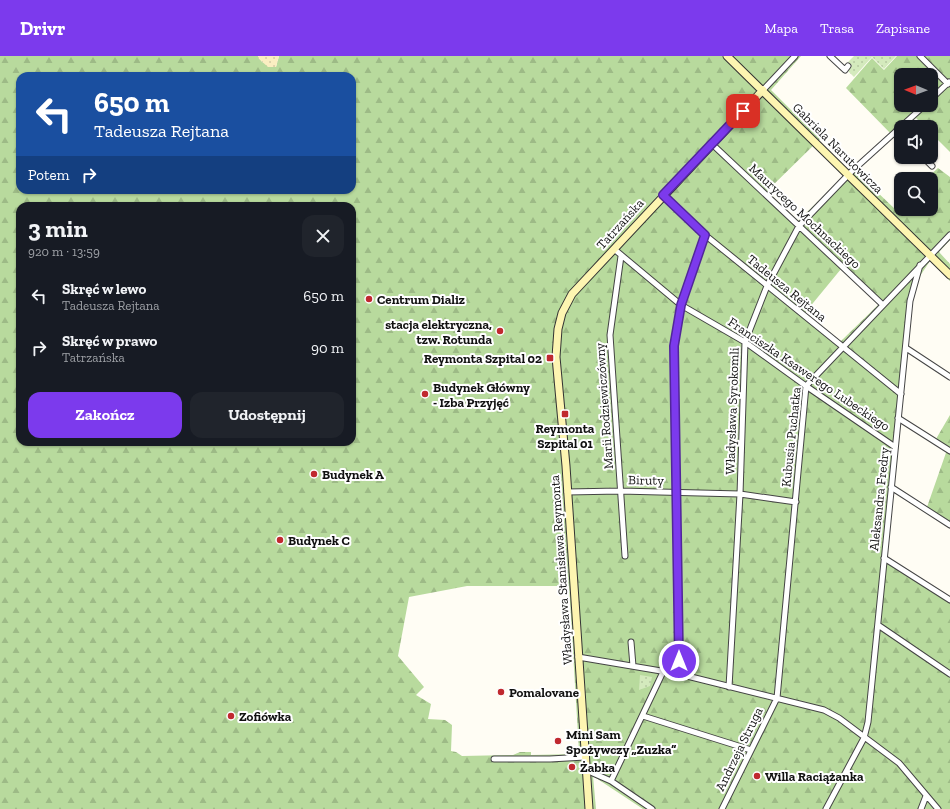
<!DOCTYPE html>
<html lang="pl">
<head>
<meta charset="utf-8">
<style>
	body { margin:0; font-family:"Zilla Slab",serif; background:#20242c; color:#f1f3f6; height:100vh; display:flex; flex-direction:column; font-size:15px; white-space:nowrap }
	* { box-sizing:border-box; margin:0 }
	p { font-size:13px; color:#9ea1a6 }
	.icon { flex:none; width:22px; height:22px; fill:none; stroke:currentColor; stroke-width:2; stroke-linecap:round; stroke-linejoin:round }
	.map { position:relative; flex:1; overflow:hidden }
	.sheet { position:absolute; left:16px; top:146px; width:340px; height:244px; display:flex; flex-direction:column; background:#171b24; border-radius:12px; box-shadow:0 1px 3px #0004 }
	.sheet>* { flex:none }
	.top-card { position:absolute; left:16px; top:16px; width:340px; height:122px; border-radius:12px; box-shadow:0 1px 3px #0004; background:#1a4fa0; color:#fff; overflow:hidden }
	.needle { width:26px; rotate:271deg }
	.fabs { position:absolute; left:894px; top:12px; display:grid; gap:8px }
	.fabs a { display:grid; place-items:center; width:44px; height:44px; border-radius:8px; background:#171b24; box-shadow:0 1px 3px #0004; font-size:20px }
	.pin { position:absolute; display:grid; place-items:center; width:34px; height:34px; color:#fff; margin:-17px; border-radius:8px; box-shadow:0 2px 6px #0006 }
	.me { position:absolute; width:44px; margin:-22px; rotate:0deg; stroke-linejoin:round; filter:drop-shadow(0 0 3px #0008) }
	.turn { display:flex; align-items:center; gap:14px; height:84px; padding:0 12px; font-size:18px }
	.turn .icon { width:52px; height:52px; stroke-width:2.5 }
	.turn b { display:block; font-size:28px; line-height:34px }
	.then { display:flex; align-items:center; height:38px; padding:0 12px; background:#0003; gap:8px; font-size:15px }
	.round { display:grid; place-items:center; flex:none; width:42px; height:42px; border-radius:12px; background:#20242c }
	.summary { display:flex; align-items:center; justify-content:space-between; height:68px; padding:0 12px }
	h1 { font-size:24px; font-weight:700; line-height:30px }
	.cta { display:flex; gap:8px; margin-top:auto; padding:8px 12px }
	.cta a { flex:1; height:46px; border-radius:12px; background:#7c3aed; color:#fff; font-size:16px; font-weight:700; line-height:46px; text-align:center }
	.cta a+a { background:#20242c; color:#f1f3f6 }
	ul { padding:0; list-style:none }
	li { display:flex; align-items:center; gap:12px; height:52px; padding:0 12px }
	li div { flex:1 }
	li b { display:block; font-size:15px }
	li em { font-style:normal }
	header { display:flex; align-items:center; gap:24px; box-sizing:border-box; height:56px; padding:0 20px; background:#7c3aed; color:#fff }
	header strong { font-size:19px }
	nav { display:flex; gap:22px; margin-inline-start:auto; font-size:14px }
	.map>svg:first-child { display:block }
</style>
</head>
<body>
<header>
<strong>Drivr</strong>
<nav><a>Mapa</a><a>Trasa</a><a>Zapisane</a></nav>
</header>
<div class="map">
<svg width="950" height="753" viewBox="0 0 950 753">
	<defs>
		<pattern id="forest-firs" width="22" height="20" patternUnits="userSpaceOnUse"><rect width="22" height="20" fill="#b8da9d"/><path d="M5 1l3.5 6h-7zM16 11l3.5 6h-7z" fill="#9dba86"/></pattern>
		<pattern id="sand-dots" width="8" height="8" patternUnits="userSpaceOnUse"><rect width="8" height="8" fill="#faeec1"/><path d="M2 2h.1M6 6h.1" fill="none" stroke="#d5cba5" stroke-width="1.8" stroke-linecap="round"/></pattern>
		<pattern id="park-dots" width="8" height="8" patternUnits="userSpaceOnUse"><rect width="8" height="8" fill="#d4eabd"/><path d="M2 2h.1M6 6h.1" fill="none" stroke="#b5c8a1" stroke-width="1.8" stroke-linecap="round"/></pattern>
	</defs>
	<rect width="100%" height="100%" fill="#fffdf4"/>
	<path fill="url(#forest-firs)" fill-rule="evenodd" d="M 0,0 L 258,0 L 262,6 L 276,11 L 279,0 L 801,0 L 771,34 L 820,83 L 767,135 L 798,165 L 852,112 L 896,154 L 901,149 L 901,153 L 931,153 L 931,123 L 926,123 L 938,112 L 950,121 L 950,184 L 939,196 L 950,208 L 950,225 L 930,205 L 918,223 L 912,245 L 887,501 L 950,541 L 950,753 L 643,753 L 593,720 L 596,753 L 0,753 ZM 20,20 L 352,20 L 352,134 L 20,134 ZM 20,150 L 352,150 L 352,386 L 20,386 ZM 841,213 L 879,248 L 840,286 L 804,258 ZM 467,530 L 569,530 L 579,695 L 577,698 L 531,699 L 531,696 L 520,696 L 513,699 L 462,700 L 456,696 L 451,695 L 452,669 L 445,664 L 428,663 L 431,648 L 416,639 L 424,631 L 398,600 L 409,541 Z
		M 897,0 L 950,0 L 950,96 L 931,77 L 931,71 L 925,71 L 916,62 L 906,71 L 901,71 L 901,76 L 895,82 L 846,32 L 872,2 L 884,14 ZM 901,19 L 931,19 L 931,49 L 901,49 Z
		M 950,359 L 950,466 L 927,451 L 948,391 L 936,383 Z"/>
	<path fill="url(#sand-dots)" d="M 258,0 L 279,0 L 276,11 L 268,11 L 258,2 Z"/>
	<path fill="url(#park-dots)" d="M 854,0 L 896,0 L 884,13 L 872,1 L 854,21 L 847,14 L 852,9 L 848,6 Z
		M 640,619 L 652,621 L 650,630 L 639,634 Z"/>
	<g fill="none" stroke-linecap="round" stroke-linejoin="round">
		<g stroke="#444" stroke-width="7">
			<path id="street" d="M 830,0 L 845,14 L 848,10
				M 920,0 L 948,28
				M 763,34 L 795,0
				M 931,43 L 949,26
				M 896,75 L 901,80
				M 712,88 L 883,249
				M 923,101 L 932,110
				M 663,139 L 705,179 L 901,338
				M 614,193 L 681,249 L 745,286 L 806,330 L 895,391
				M 621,200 L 610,279 L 625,500
				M 906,292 L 950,321
				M 898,362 L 950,395
				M 891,431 L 950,469
				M 567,436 L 620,435 L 740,438 L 796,446
				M 884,502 L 950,544
				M 878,569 L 950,618
				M 631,586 L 633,610
				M 578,601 L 679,618 L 824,654 L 839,662 L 899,707 L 938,753
				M 679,618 L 674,290 L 681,249 L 705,179
				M 729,631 L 740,438 L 745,286 L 767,230 L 799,170 L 851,116 L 925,49
				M 643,660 L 751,694
				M 494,703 L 550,703 L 585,701
				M 586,714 L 611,725 L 652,753
				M 611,725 L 663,616
				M 722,753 L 777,642 L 806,330 L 950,179
				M 826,753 L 864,682 L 868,666 L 910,245 L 920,209
				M 921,753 L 926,740"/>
		</g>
		<g stroke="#333" stroke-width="9">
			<path id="secondary" d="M 727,0 L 950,219
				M 589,753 L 566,410 L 556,301 L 558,273 L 562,257 L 572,238 L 763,34"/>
		</g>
		<use href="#street" stroke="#fff" stroke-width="5"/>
		<use href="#secondary" stroke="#fdf5b1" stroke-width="7"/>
	</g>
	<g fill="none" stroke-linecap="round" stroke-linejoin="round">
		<g stroke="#51269a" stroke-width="10">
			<path id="route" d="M 679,605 L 674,290 L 681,249 L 705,179 L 663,139 L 743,55"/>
		</g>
		<use href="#route" stroke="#7c3aed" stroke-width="7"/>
	</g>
	<g fill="#c0292f" stroke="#fff" stroke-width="1.5">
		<circle cx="369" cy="243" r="4"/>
		<circle cx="500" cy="275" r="4"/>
		<rect x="546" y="298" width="8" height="8" rx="2"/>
		<circle cx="425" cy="338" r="4"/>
		<rect x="561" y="354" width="8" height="8" rx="2"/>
		<circle cx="314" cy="418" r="4"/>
		<circle cx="280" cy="484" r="4"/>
		<circle cx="501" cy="636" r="4"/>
		<circle cx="231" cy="660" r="4"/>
		<circle cx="558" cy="685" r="4"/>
		<circle cx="572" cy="711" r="4"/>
		<circle cx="757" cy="720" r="4"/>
	</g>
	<g text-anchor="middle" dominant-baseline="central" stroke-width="4" stroke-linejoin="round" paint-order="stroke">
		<g font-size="13" fill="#111" stroke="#fff">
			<text transform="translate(838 92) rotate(45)">Gabriela Narutowicza</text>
			<text transform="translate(805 160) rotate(43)">Maurycego Mochnackiego</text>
			<text transform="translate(620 168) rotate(-48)">Tatrzańska</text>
			<text transform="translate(787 232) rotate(39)">Tadeusza Rejtana</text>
			<text transform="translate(809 318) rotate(34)">Franciszka Ksawerego Lubeckiego</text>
			<text transform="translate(604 350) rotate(-94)">Marii Rodziewiczówny</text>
			<text transform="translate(732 355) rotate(-88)">Władysława Syrokomli</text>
			<text transform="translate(791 381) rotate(-84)">Kubusia Puchatka</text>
			<text transform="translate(646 424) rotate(1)">Biruty</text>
			<text transform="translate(879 443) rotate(-84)">Aleksandra Fredry</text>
			<text transform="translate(561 514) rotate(-94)">Władysława Stanisława Reymonta</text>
			<text transform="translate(739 693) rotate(-64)">Andrzeja Struga</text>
		</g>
		<g font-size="13" font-weight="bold" fill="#111" stroke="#fff" text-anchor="start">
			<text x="377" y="243">Centrum Dializ</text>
			<text x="492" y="268" text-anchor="end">stacja elektryczna,<tspan x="492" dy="15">tzw. Rotunda</tspan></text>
			<text x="542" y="302" text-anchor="end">Reymonta Szpital 02</text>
			<text x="433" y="331">Budynek Główny<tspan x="433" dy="15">- Izba Przyjęć</tspan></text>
			<text x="565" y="372" text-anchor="middle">Reymonta<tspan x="565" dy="15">Szpital 01</tspan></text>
			<text x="322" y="418">Budynek A</text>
			<text x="288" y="484">Budynek C</text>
			<text x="509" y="636">Pomalovane</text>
			<text x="239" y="660">Zofiówka</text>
			<text x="566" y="678">Mini Sam<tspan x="566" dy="15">Spożywczy „Zuzka”</tspan></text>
			<text x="580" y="711">Żabka</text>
			<text x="765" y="720">Willa Raciążanka</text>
		</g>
	</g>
</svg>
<div class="fabs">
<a><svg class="needle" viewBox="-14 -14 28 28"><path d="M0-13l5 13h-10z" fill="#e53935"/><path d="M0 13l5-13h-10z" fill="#9ea1a6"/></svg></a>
<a><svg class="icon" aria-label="sound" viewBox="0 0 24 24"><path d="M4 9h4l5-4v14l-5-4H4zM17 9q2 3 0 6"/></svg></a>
<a><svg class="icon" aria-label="search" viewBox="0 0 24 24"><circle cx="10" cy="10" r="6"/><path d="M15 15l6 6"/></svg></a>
</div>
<div class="pin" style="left:743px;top:55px;background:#d93025"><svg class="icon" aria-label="arrive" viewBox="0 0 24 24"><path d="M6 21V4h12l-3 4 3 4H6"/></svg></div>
<svg class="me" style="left:679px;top:605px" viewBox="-20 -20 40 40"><circle r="17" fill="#7c3aed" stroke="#fff" stroke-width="3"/><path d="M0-11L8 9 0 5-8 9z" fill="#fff"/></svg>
<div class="top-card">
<div class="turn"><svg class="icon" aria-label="left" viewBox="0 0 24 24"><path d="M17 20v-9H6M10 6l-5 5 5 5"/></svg><div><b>650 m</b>Tadeusza Rejtana</div></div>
<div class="then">Potem<svg class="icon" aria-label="right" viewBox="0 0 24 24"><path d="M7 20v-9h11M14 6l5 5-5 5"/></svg></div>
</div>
<section class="sheet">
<div class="summary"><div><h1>3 min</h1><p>920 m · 13:59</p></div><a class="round"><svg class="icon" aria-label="close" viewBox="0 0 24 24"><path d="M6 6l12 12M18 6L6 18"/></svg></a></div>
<ul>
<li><svg class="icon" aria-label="left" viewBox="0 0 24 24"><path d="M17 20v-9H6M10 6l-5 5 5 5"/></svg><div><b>Skręć w lewo</b><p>Tadeusza Rejtana</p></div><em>650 m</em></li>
<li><svg class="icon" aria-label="right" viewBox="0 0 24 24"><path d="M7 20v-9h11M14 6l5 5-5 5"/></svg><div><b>Skręć w prawo</b><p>Tatrzańska</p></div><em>90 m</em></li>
</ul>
<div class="cta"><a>Zakończ</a><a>Udostępnij</a></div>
</section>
</div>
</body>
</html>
